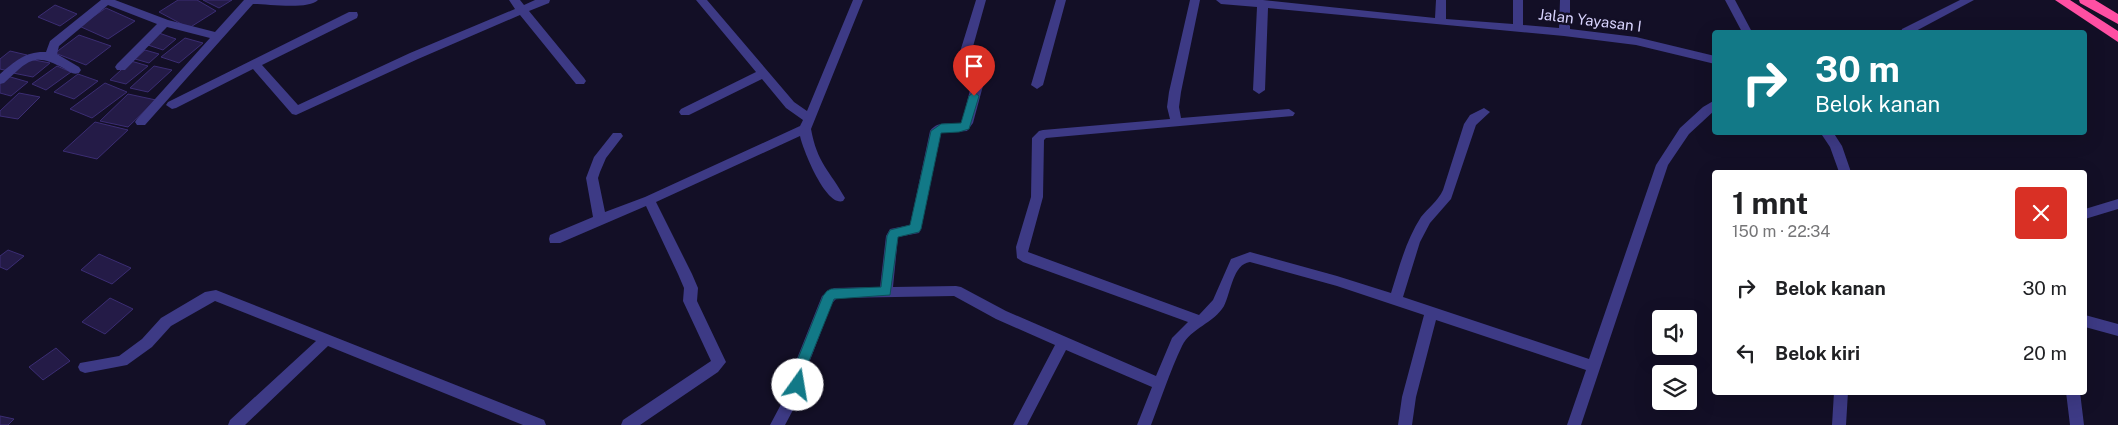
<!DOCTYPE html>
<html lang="id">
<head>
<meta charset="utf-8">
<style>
	body { margin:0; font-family:"Public Sans",sans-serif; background:#f6f6f6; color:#202124; height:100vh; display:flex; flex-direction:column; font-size:19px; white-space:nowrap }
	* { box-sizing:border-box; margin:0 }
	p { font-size:16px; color:#757577 }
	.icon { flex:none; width:28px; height:28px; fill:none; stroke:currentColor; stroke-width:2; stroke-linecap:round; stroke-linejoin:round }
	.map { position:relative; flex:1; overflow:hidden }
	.panel { position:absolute; left:1712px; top:170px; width:375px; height:225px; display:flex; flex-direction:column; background:#fff; border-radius:5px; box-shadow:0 5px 20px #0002 }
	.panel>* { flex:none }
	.hud { position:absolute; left:1712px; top:30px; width:375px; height:105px; border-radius:5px; box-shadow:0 5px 20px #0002; background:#127987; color:#fff; overflow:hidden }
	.fabs { position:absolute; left:1652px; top:310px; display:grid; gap:10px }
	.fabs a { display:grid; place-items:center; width:45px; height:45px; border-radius:5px; background:#fff; box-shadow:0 5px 20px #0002; font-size:25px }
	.pin { position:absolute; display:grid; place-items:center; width:42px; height:42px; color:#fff; margin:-51px -21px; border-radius:50% 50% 50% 0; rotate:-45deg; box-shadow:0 0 5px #0007 }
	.pin .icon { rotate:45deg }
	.me { position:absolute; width:55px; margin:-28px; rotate:13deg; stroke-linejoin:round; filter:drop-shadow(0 0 4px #0008) }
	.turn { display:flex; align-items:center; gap:18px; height:105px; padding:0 20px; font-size:22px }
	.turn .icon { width:65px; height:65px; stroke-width:2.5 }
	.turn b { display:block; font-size:35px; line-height:42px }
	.round { display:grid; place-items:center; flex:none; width:52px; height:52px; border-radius:5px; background:#f6f6f6 }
	.head { display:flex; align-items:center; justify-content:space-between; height:85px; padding:0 20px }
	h1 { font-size:30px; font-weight:700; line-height:38px }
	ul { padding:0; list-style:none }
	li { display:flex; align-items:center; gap:15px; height:65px; padding:0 20px }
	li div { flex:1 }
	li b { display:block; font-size:19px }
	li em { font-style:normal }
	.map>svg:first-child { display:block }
</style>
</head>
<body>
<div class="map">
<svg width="2118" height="425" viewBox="0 0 2118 425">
	<rect width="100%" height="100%" fill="#130f26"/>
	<path fill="#241b47" stroke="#3b2d73" d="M 178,0 L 197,0 L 216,11 L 189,28 L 159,12 Z
		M 203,0 L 232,0 L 219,8 Z
		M 55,5 L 77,14 L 60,26 L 38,17 Z
		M 106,8 L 135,21 L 108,39 L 79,26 Z
		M 159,33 L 176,39 L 163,50 L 145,44 Z
		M 79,35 L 111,46 L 86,65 L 55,53 Z
		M 185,38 L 203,43 L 179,63 L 161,57 Z
		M 145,50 L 159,54 L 149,63 L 135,59 Z
		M 10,51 L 27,55 L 8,71 L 0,69 L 0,59 Z
		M 29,59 L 50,63 L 33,77 L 13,73 Z
		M 131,61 L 148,66 L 126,84 L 110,80 Z
		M 57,66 L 71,72 L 46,90 L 32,84 Z
		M 154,66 L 172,70 L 148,92 L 130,88 Z
		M 78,74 L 98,81 L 74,99 L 54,92 Z
		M 7,76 L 28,82 L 11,96 L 0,93 L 0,82 Z
		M 105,83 L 127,92 L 92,118 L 70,109 Z
		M 19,93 L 40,97 L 18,119 L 0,116 L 0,111 Z
		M 128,94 L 156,100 L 128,127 L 100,121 Z
		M 95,122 L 128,130 L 97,159 L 63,151 Z
		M 8,250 L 24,256 L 7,270 L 0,267 L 0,256 Z
		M 99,254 L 131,268 L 112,284 L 81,270 Z
		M 110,298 L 133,309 L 105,334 L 82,322 Z
		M 56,348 L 70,361 L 43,380 L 29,367 Z
		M 0,416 L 14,419 L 8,425 L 0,425 Z"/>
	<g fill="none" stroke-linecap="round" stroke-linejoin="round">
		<path fill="#3d3a85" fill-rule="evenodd" d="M 101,0 L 115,0 L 168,20 L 215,32 L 244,0 L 318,0 C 309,10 267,4 253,4 L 145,125 L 137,125 L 135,122 L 137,119 L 210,38 L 167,27 L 125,70 L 117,70 L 115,67 L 117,64 L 157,24 L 108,5 L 59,46 L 57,54 L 79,67 L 81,70 L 79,73 C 73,75 70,72 65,69 C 33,51 28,61 4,83 L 0,84 L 0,74 C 15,61 26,51 46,52 L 50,41 Z
			M 509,0 L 520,0 L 524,5 L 535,0 L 550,0 L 549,3 L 529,11 L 584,78 L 586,81 L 584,84 L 576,84 L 520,15 L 418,59 L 296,115 L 292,114 L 253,69 L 176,108 L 172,109 L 166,105 L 168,102 L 349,12 L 357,12 L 358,15 L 357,18 L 262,65 L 298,105 L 410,53 L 515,9 Z
			M 696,0 L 707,0 L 794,102 L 807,111 L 853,0 L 863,0 L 811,129 C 817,163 830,171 845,198 L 843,201 C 826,207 803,150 800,136 L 656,202 L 692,274 L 698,288 L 697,301 L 726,362 L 718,372 L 640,425 L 621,425 L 623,420 L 711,361 L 683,301 L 684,288 L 678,274 L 646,206 L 560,243 L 550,243 L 549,239 L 550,235 L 593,217 L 586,178 L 594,157 L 613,133 L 621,133 L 623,136 L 606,158 L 600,172 L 598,178 L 605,212 L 645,197 L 800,126 L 803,120 L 786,108 L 762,79 L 689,115 L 681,115 L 679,112 L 681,109 L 756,72 Z
			M 976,0 L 986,0 L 967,68 L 980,75 L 984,82 L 973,123 L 967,131 L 941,133 L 921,229 L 919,233 L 898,237 L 893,287 L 956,286 L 961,287 L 1006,311 L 1156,376 L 1172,338 L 1188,322 L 1023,262 L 1017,258 L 1016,247 L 1031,197 L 1032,138 L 1039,131 L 1043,130 L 1170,119 L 1167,107 L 1169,92 L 1190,0 L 1200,0 L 1181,92 L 1179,107 L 1181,118 L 1289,109 L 1295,113 L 1293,116 L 1046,138 L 1044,140 L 1043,197 L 1028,252 L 1199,315 L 1213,300 L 1231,259 L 1250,252 L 1337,276 L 1391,293 C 1399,268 1406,240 1421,217 C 1428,208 1438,201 1443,190 L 1464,124 L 1470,115 L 1484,108 L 1490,112 L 1476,125 L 1451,199 L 1430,223 L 1420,242 L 1403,297 L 1589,359 L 1656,165 L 1680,128 L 1703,107 L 1715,100 L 1715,110 L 1689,134 L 1668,165 L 1581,425 L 1567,425 L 1586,370 L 1436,320 L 1416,397 L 1412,425 L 1398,425 L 1402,397 L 1424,315 L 1337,286 L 1250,262 C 1233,264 1231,292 1224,306 C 1214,323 1191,328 1182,346 C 1170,371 1161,399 1151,425 L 1137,425 L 1152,387 L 1066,350 L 1027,425 L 1013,425 L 1055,345 L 996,319 L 954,296 L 837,298 L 832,303 L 804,376 L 801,395 L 785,425 L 770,425 L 786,395 L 790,376 L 822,296 L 834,288 L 880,287 L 886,236 L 890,229 L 910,225 L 930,131 C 937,121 949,124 960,124 L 962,122 L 972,82 L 959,75 L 955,68 Z
			M 1056,0 L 1066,0 L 1043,85 L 1037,89 L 1031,85 Z
			M 1216,0 L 1263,0 L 1435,18 L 1436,0 L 1446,0 L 1446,19 L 1513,24 L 1513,0 L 1523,0 L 1523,25 L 1559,28 L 1560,0 L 1570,0 L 1570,29 L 1636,37 L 1715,56 L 1715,64 L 1636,45 L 1564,36 L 1268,8 L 1265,90 L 1259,94 L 1253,90 L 1257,7 L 1221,4 Z
			M 1725,0 L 1735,0 L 1752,32 L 1742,32 Z
			M 1960,0 L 1974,0 L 1914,32 L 1901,32 L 1902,29 Z
			M 1820,132 L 1833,132 L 1842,146 L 1851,172 L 1839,172 L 1830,147 Z
			M 2118,199 L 2118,209 L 2085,219 L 2085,209 Z
			M 216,290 L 544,420 L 546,425 L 523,425 L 328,346 L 245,425 L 228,425 L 230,420 L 316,341 L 215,301 L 171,326 L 152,347 L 127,365 L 85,373 L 80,371 L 78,367 L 80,363 L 119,356 L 142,339 L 161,318 L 205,292 Z
			M 2085,315 L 2118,324 L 2118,336 L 2085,327 Z
			M 1834,392 L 1848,392 L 1846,425 L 1832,425 Z
			M 2066,392 L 2080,392 L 2084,425 L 2070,425 Z"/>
		<path fill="#ff4fa3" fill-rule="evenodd" d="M 2055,0 L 2070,0 L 2118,31 L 2118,42 Z
			M 2079,0 L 2095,0 L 2118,14 L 2118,24 L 2080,3 Z"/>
	</g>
	<path fill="#127987" stroke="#0c4f58" d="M 974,92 L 979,96 L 969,129 L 959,132 L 941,133 L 921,229 L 919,232 L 898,237 L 890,295 L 834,299 L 803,376 L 802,389 L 798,391 L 793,389 L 791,376 L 823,296 L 827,291 L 831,289 L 881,287 L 887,236 L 890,230 L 910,225 L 931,131 L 941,124 L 961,123 L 969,96 Z"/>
	<g text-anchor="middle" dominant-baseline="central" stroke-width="5" stroke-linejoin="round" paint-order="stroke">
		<g font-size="15" fill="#d9d4ff" stroke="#130f26">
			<text transform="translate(1590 20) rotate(7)">Jalan Yayasan I</text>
		</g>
	</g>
</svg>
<div class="fabs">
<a><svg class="icon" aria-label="sound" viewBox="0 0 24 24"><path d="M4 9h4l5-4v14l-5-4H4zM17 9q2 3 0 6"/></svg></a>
<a><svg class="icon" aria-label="layers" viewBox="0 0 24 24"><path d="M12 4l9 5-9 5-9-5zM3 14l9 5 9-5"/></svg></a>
</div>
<div class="pin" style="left:974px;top:96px;background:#d93025"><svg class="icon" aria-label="arrive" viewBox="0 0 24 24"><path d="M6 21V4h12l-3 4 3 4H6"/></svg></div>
<svg class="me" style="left:798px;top:385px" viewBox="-20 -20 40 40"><circle r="19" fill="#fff"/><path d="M0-13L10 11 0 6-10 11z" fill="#127987"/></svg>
<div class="hud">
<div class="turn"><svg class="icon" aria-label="right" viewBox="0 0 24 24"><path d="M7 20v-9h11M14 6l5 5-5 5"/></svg><div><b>30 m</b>Belok kanan</div></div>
</div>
<section class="panel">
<div class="head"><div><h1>1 mnt</h1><p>150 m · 22:34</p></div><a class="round" style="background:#d93025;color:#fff"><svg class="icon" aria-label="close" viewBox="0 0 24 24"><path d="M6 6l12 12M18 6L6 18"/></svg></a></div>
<ul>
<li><svg class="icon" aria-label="right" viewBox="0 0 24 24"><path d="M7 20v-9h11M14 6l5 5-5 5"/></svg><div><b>Belok kanan</b></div><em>30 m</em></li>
<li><svg class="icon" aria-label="left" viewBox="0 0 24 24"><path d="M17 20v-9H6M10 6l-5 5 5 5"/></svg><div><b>Belok kiri</b></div><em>20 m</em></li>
</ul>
</section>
</div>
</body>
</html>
